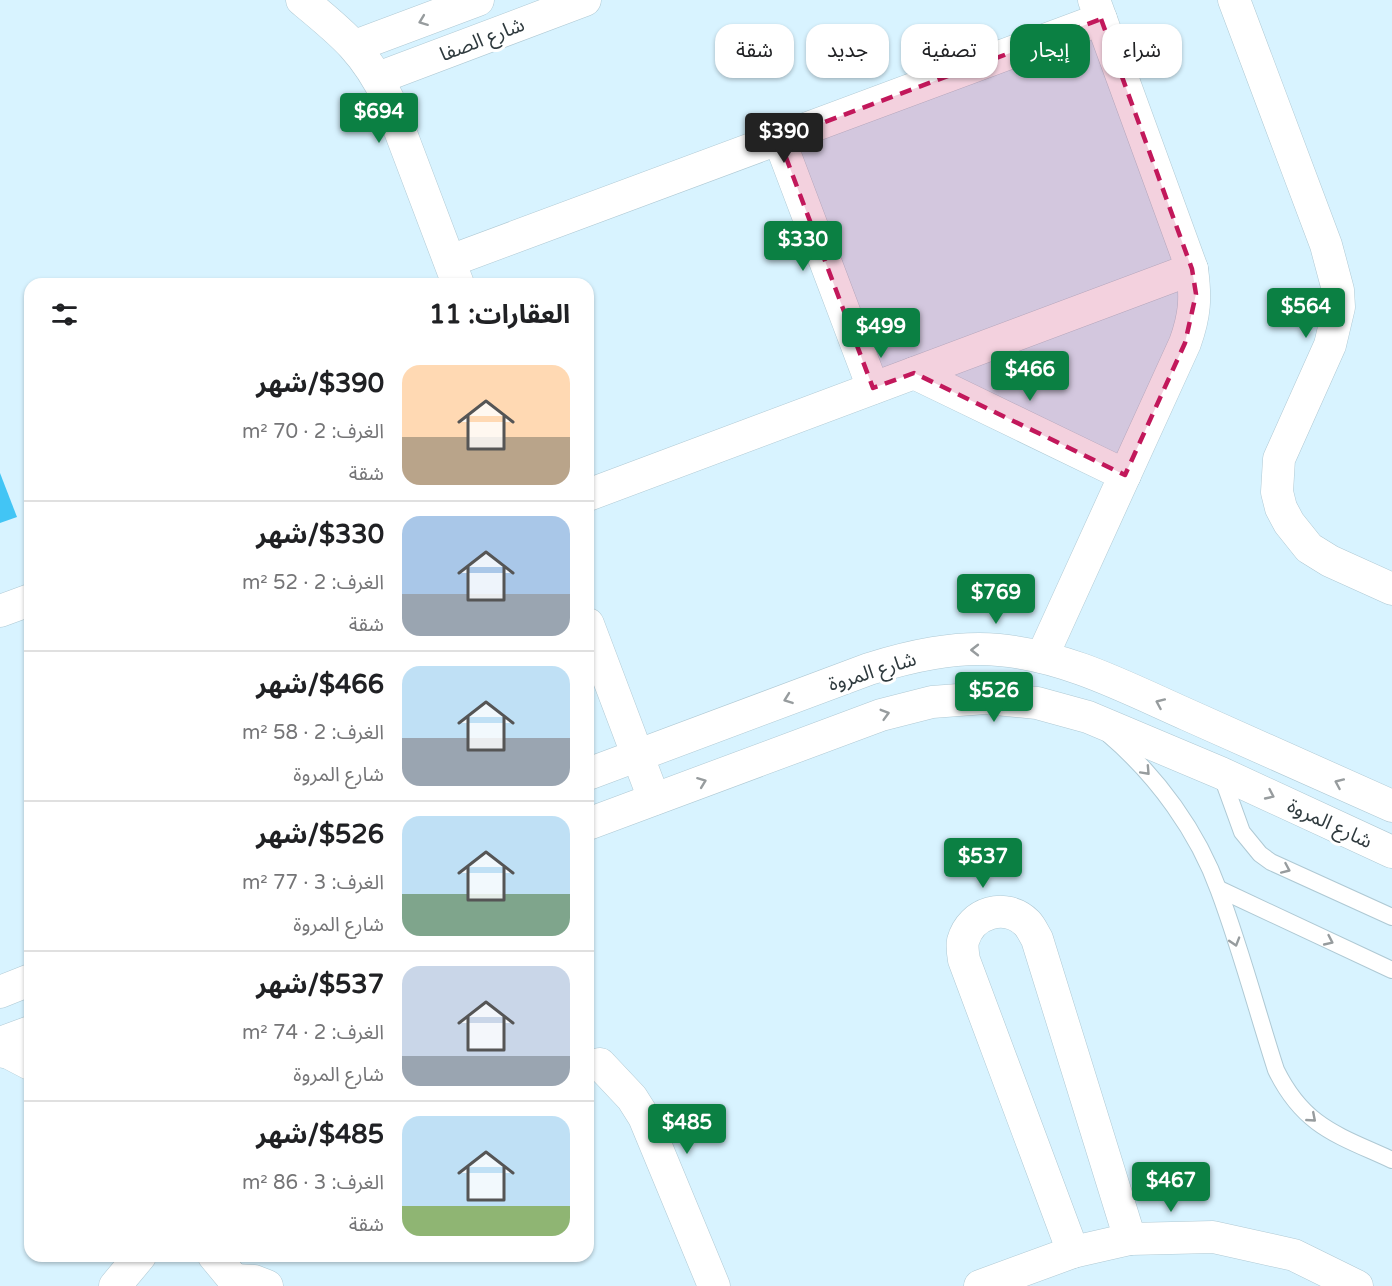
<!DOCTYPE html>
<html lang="ar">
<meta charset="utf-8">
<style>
:root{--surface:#fff;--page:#f2f2f2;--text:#202124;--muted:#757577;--line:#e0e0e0;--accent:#0b8043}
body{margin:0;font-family:"Varela Round","Noto Sans Arabic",sans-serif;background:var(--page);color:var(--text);direction:rtl;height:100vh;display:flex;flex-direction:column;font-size:22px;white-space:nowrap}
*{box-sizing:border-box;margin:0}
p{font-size:20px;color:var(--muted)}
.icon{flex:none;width:33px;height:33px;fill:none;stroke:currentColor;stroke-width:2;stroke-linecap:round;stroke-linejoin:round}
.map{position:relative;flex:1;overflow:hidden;direction:ltr}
.sheet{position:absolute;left:24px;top:278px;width:570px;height:984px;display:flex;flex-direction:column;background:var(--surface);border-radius:18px;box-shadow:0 2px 4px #0004;direction:rtl}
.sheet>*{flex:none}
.banner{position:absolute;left:612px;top:24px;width:570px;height:54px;direction:rtl;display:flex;gap:12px}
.price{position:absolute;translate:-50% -51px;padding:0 14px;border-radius:6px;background:var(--accent);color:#fff;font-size:20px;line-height:39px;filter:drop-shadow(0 2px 3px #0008)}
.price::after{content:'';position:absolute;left:50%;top:36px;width:18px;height:14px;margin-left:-9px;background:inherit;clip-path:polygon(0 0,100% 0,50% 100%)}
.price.active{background:#222;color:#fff}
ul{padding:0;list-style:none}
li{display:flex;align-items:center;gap:18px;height:150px;padding:0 24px}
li+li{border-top:2px solid var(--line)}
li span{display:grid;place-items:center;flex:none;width:168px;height:120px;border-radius:18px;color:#555}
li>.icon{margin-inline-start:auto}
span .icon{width:72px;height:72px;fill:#fffc;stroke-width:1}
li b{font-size:26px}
h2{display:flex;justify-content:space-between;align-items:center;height:72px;padding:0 24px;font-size:26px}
.tag{padding:0 21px;border-radius:18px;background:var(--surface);box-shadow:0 2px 4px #0004;font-size:21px;line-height:54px}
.tag.active{background:var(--accent);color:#fff}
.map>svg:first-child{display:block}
.water{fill:#42c5f5}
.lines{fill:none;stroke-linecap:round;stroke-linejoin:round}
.service-casing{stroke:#afc9d4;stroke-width:18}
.minor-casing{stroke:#afc9d4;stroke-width:33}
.service{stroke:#fff;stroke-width:16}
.minor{stroke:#fff;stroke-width:32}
.oneway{stroke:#979c9e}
.marked{fill:#c2185b;fill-opacity:0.2;stroke:#c2185b;stroke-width:4.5;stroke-dasharray:12 8;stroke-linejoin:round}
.labels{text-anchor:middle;stroke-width:6;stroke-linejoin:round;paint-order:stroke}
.street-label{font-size:20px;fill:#2f3a3e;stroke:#fff}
</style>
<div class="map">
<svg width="1392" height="1286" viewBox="0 0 1392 1286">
<rect width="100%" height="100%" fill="#d8f3ff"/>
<path class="water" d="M 0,473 L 17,517 L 0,523 Z"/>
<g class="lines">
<g class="service-casing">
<g id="service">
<path d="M 1109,735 C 1157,776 1198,832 1219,891 C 1241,950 1257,1011 1276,1070 C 1304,1127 1338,1135 1392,1160"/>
<path d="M 1221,774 L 1242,832 L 1260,854 L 1271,862 L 1392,917"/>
<path d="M 1219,889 L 1392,970"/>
</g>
</g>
<g class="minor-casing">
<g id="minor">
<path d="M 302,0 C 342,33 365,51 388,99 L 458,284"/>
<path d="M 1234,0 L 1326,245 L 1338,290 L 1339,307 L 1330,345 L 1279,459 L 1277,492 L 1281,508 L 1289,523 L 1309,548 L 1330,561 L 1392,589"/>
<path d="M 355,46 L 478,0"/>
<path d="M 378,78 L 585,0"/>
<path d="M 779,139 L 873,388"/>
<path d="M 450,261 L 1101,19"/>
<path d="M 914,373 L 1125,475"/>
<path d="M 588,495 L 1192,269"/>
<path d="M 0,611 L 30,600"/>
<path d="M 588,624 L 654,799"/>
<path d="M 1042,657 L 1185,343 C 1195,315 1196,298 1192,269 L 1094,0"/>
<path d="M 588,774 L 869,669 C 911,656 955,646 999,650 C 1067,656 1127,688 1188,715 C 1256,746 1324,776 1392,806"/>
<path d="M 588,824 L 881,715 L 932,702 L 985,698 L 1037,703 L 1088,717 L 1221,773 L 1392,852"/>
<path d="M 0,992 L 30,980"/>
<path d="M 0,1043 L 30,1032"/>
<path d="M 0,1051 L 9,1053 L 30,1064"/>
<path d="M 600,1064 L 632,1098 L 644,1117 L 714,1286"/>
<path d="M 1073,1252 L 964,960 C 963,954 962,946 963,941 C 971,912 1006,902 1027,923 C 1031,927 1034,934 1037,939 L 1130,1239"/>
<path d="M 214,1256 L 239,1286"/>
<path d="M 235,1280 L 254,1281 L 267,1286"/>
<path d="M 115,1286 L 140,1256"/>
<path d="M 980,1286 L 1073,1252 L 1130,1239 L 1213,1237 L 1294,1255 L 1357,1286"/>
</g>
</g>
<use href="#service" class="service"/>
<use href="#minor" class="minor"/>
</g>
<defs><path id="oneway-chevron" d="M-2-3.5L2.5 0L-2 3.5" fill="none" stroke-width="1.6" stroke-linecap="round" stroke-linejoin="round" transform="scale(1.5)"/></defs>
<g class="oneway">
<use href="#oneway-chevron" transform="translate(423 21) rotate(159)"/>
<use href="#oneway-chevron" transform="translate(975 650) rotate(180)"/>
<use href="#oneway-chevron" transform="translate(788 699) rotate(160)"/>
<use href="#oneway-chevron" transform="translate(1160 703) rotate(-156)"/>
<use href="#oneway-chevron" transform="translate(885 714) rotate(-16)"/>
<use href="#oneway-chevron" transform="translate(1146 771) rotate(47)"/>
<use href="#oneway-chevron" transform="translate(702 782) rotate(-21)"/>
<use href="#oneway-chevron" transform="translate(1339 783) rotate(-156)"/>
<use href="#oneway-chevron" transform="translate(1270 795) rotate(25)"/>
<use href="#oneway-chevron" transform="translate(1286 869) rotate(24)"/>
<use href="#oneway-chevron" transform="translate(1329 941) rotate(25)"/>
<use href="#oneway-chevron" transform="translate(1235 942) rotate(73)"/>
<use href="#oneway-chevron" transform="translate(1312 1118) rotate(41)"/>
</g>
<path class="marked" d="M 1101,19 L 1192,269 L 1196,294 L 1185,343 L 1125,475 L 914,373 L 873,388 L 779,139 Z"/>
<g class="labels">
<g class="street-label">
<text transform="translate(482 39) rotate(-21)" y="7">شارع الصفا</text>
<text transform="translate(872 671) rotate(-17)" y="7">شارع المروة</text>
<text transform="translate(1330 823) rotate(25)" y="7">شارع المروة</text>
</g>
</g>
</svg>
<b class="price" style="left:379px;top:144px">$694</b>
<b class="price active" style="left:784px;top:164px">$390</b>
<b class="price" style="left:803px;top:272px">$330</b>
<b class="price" style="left:1306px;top:339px">$564</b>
<b class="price" style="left:881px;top:359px">$499</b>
<b class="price" style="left:1030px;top:402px">$466</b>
<b class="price" style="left:996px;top:625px">$769</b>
<b class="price" style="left:994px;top:723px">$526</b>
<b class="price" style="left:983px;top:889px">$537</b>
<b class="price" style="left:687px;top:1155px">$485</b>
<b class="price" style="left:1171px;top:1213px">$467</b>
<div class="banner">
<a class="tag">شراء</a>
<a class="tag active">إيجار</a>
<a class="tag">تصفية</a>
<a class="tag">جديد</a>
<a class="tag">شقة</a>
</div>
<section class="sheet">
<h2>العقارات: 11<svg class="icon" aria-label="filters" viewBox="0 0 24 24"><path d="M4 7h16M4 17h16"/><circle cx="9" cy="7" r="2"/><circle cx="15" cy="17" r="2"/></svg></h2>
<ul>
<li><span style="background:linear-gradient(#ffd9b3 60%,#b9a48a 0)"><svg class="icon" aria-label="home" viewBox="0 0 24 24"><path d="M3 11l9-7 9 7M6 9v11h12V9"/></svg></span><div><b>$390/شهر</b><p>الغرف: 2 · 70 m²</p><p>شقة</p></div></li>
<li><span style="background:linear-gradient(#a9c7e8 65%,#9aa5b1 0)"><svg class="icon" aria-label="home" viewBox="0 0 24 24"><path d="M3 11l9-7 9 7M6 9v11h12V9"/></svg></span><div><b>$330/شهر</b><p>الغرف: 2 · 52 m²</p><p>شقة</p></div></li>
<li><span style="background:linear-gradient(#bfe0f5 60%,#9aa5b1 0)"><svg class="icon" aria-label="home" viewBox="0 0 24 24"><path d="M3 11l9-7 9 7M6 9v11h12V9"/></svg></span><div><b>$466/شهر</b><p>الغرف: 2 · 58 m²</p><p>شارع المروة</p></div></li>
<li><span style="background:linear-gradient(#bfe0f5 65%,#7fa58c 0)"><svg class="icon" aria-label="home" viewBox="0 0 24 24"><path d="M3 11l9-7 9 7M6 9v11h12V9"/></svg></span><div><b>$526/شهر</b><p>الغرف: 3 · 77 m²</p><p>شارع المروة</p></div></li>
<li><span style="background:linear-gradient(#c9d6e8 75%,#9aa5b1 0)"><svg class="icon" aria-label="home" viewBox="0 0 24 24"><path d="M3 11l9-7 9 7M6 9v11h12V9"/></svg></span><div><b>$537/شهر</b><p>الغرف: 2 · 74 m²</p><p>شارع المروة</p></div></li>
<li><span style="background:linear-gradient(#bfe0f5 75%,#8fb573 0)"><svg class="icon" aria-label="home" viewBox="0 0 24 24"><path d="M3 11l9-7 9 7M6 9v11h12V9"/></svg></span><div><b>$485/شهر</b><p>الغرف: 3 · 86 m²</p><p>شقة</p></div></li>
</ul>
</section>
</div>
